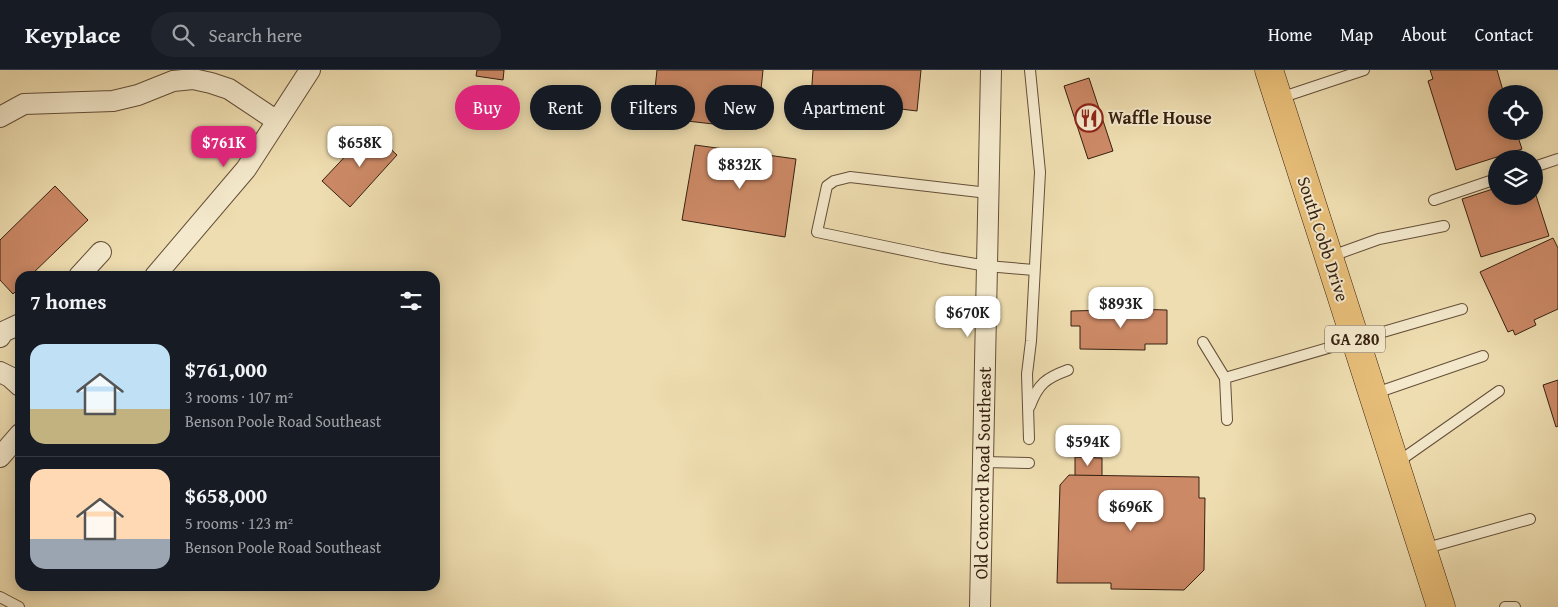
<!DOCTYPE html>
<meta charset="utf-8">
<style>
:root{--surface:#171b24;--page:#20242c;--text:#f1f3f6;--muted:#9ea1a6;--line:#363941;--accent:#db2777}
body{margin:0;font-family:"Gentium Book Plus",serif;background:var(--page);color:var(--text);height:100vh;display:flex;flex-direction:column;font-size:19px;white-space:nowrap}
*{box-sizing:border-box;margin:0}
p{font-size:16px;color:var(--muted)}
.icon{flex:none;width:28px;height:28px;fill:none;stroke:currentColor;stroke-width:2;stroke-linecap:round;stroke-linejoin:round}
.map{position:relative;flex:1;overflow:hidden}
.sheet{position:absolute;left:15px;top:201px;width:425px;height:320px;display:flex;flex-direction:column;background:var(--surface);border-radius:15px;box-shadow:0 2px 12px #0003}
.sheet>*{flex:none}
.banner{position:absolute;left:455px;top:15px;width:475px;height:45px;display:flex;gap:10px}
.buttons{position:absolute;left:1488px;top:15px;display:grid;gap:10px}
.buttons a{display:grid;place-items:center;width:55px;height:55px;border-radius:50%;background:var(--surface);box-shadow:0 2px 12px #0003;font-size:25px}
.price{position:absolute;translate:-50% -42px;padding:0 11px;border-radius:10px;background:#fff;color:#222;font-size:16px;line-height:32px;filter:drop-shadow(0 1px 2px #0008)}
.price::after{content:'';position:absolute;left:50%;top:30px;width:15px;height:11px;margin-left:-8px;background:inherit;clip-path:polygon(0 0,100% 0,50% 100%)}
.price.on{background:var(--accent);color:#fff}
ul{padding:0;list-style:none}
li{display:flex;align-items:center;gap:15px;height:125px;padding:0 15px}
li+li{border-top:1px solid var(--line)}
li span{display:grid;place-items:center;flex:none;width:140px;height:100px;border-radius:15px;color:#555}
li>.icon{margin-inline-start:auto}
span .icon{width:60px;height:60px;fill:#fffc;stroke-width:1}
li b{font-size:21px}
h2{display:flex;justify-content:space-between;align-items:center;height:60px;padding:0 15px;font-size:21px}
.chip{padding:0 18px;border-radius:22px;background:var(--surface);box-shadow:0 2px 12px #0003;font-size:18px;line-height:45px}
.chip.on{background:var(--accent);color:#fff}
header{display:flex;align-items:center;gap:30px;box-sizing:border-box;height:70px;padding:0 25px;background:var(--surface);border-bottom:1px solid var(--line)}
header strong{font-size:24px}
nav{display:flex;gap:28px;margin-inline-start:auto;font-size:18px}
.search{width:350px;height:45px;background:var(--page);display:flex;align-items:center;gap:12px;box-sizing:border-box;padding:0 18px;border-radius:28px;color:var(--muted);font-size:19px}
.map>svg:first-child{display:block}
.building{fill:#cc8966;stroke:#362010}
.lines{fill:none;stroke-linecap:round;stroke-linejoin:round}
.service-casing{stroke:#644f38;stroke-width:12}
.minor-casing{stroke:#644f38;stroke-width:22}
.primary-casing{stroke:#362010;stroke-width:29}
.service{stroke:#f4e9cc;stroke-width:10}
.minor{stroke:#f4e9cc;stroke-width:20}
.primary{stroke:#e7be78;stroke-width:28}
.labels{text-anchor:middle;stroke-width:4;stroke-linejoin:round;paint-order:stroke}
.shield{fill:#f4e9cc;stroke:#6f5c48;stroke-width:1}
.shield-label{font-size:16px;font-weight:bold;fill:#362010}
.poi-label{font-size:18px;font-weight:bold;fill:#362010;stroke:#f4e9cc;text-anchor:start}
.street-label{font-size:18px;fill:#362010;stroke:#f4e9cc}
</style>
<header>
<strong>Keyplace</strong>
<div class="search"><svg class="icon" aria-label="search" viewBox="0 0 24 24"><circle cx="10" cy="10" r="6"/><path d="M15 15l6 6"/></svg>Search here</div>
<nav><a>Home</a><a>Map</a><a>About</a><a>Contact</a></nav>
</header>
<div class="map">
<svg width="1558" height="537" viewBox="0 0 1558 537">
<rect width="100%" height="100%" fill="#eeddb0"/>
<filter id="stains"><feTurbulence type="fractalNoise" baseFrequency=".004" numOctaves="4"/><feColorMatrix values="0 0 0 0 .2 0 0 0 0 .09 0 0 0 0 .02 0 0 0 .5 -.17"/></filter>
<radialGradient id="worn" r=".72"><stop offset=".6" stop-color="#630" stop-opacity="0"/><stop offset="1" stop-color="#630" stop-opacity=".3"/></radialGradient>
<g class="building">
<path d="M 477,0 L 504,0 L 503,10 L 476,6 Z"/>
<path d="M 657,0 L 763,0 L 757,59 L 652,47 Z"/>
<path d="M 813,0 L 921,0 L 917,41 L 811,28 Z"/>
<path d="M 1430,0 L 1497,0 L 1504,24 L 1496,24 L 1496,61 L 1516,61 L 1522,79 L 1456,100 L 1428,11 L 1433,9 Z"/>
<path d="M 1089,8 L 1113,81 L 1088,89 L 1064,16 Z"/>
<path d="M 370,60 L 397,85 L 350,137 L 322,111 Z"/>
<path d="M 695,75 L 796,89 L 785,167 L 682,150 Z"/>
<path d="M 55,116 L 88,150 L 30,206 L 20,206 L 20,217 L 13,224 L 0,210 L 0,170 Z"/>
<path d="M 1496,118 L 1496,126 L 1534,126 L 1534,119 L 1549,166 L 1481,187 L 1462,129 Z"/>
<path d="M 1553,168 L 1558,178 L 1558,239 L 1534,250 L 1536,255 L 1515,265 L 1513,260 L 1508,262 L 1480,202 Z"/>
<path d="M 1129,239 L 1167,240 L 1167,274 L 1145,274 L 1145,280 L 1080,279 L 1080,256 L 1071,256 L 1071,241 L 1114,240 L 1113,245 L 1129,245 Z"/>
<path d="M 1558,310 L 1558,356 L 1556,357 L 1543,315 Z"/>
<path d="M 1075,387 L 1102,388 L 1102,406 L 1075,406 Z"/>
<path d="M 1069,405 L 1199,407 L 1199,428 L 1205,428 L 1204,500 L 1184,520 L 1111,519 L 1111,513 L 1057,513 L 1060,415 Z"/>
<path d="M 196,516 L 344,516 L 344,519 L 196,520 Z"/>
</g>
<g class="lines">
<g class="service-casing">
<g id="service">
<path d="M 1280,28 L 1364,0"/>
<path d="M 1534,97 L 1558,89"/>
<path d="M 988,123 L 850,107 L 834,111 L 827,116 L 817,162 L 941,188 L 987,196 L 1034,200"/>
<path d="M 1434,130 L 1496,109"/>
<path d="M 1329,187 L 1379,169 L 1444,156"/>
<path d="M 1203,272 L 1225,308"/>
<path d="M 1373,324 L 1483,286"/>
<path d="M 1030,336 C 1038,314 1046,308 1068,300"/>
<path d="M 1227,350 L 1225,308 L 1462,239"/>
<path d="M 1029,369 L 1027,304 L 1031,271 L 1040,102 L 1030,0"/>
<path d="M 983,392 L 1029,393"/>
<path d="M 1395,394 L 1499,321"/>
<path d="M 1423,479 L 1530,449"/>
<path d="M 0,527 L 19,537"/>
<path d="M 1505,537 L 1515,537"/>
</g>
</g>
<g class="minor-casing">
<g id="minor">
<path d="M 0,47 L 24,34 L 113,31 L 138,25 L 173,11 L 193,9 L 211,13 L 229,19 L 277,51"/>
<path d="M 79,206 L 101,182"/>
<path d="M 155,206 L 246,99 L 310,0"/>
<path d="M 0,267 L 3,262 L 20,254"/>
<path d="M 0,302 L 10,307 L 20,316"/>
<path d="M 0,387 L 20,364"/>
<path d="M 980,537 L 991,0"/>
</g>
</g>
<g class="primary-casing">
<path id="primary" d="M 1269,0 L 1441,537"/>
</g>
<use href="#service" class="service"/>
<use href="#minor" class="minor"/>
<use href="#primary" class="primary"/>
</g>
<defs>
<g id="restaurant-ring" transform="scale(1.4375)"><circle r="9.5" fill="#f4e9cc" stroke="#8f2418" stroke-width="1.5"/><path d="M-5-6h1v4h1v-4h1v4h1v-4h1v5L-1.5 .5V6h-2V.5L-5-1ZM5-6V6H3V1.5H1.5Q1.5-4 5-6Z" fill="#8f2418"/></g>
</defs>
<g fill-rule="evenodd">
<use href="#restaurant-ring" x="1089" y="48"/>
</g>
<g class="labels">
<rect class="shield" x="1325" y="255.5" width="60" height="27" rx="4"/>
<g class="shield-label">
<text x="1355" y="275">GA 280</text>
</g>
<g class="poi-label">
<text x="1108" y="54">Waffle House</text>
</g>
<g class="street-label">
<text transform="translate(1323 169) rotate(72)" y="6">South Cobb Drive</text>
<text transform="translate(983 403) rotate(-89)" y="6">Old Concord Road Southeast</text>
</g>
</g>
<rect width="100%" height="100%" filter="url(#stains)"/>
<rect width="100%" height="100%" fill="url(#worn)"/>
</svg>
<div class="buttons">
<a><svg class="icon" aria-label="locate" viewBox="0 0 24 24"><circle cx="12" cy="12" r="6"/><path d="M12 2v4M12 18v4M2 12h4M18 12h4"/></svg></a>
<a><svg class="icon" aria-label="layers" viewBox="0 0 24 24"><path d="M12 4l9 5-9 5-9-5zM3 14l9 5 9-5"/></svg></a>
</div>
<b class="price on" style="left:224px;top:98px">$761K</b>
<b class="price" style="left:360px;top:98px">$658K</b>
<b class="price" style="left:740px;top:120px">$832K</b>
<b class="price" style="left:1121px;top:259px">$893K</b>
<b class="price" style="left:968px;top:268px">$670K</b>
<b class="price" style="left:1088px;top:397px">$594K</b>
<b class="price" style="left:1131px;top:462px">$696K</b>
<div class="banner">
<a class="chip on">Buy</a>
<a class="chip">Rent</a>
<a class="chip">Filters</a>
<a class="chip">New</a>
<a class="chip">Apartment</a>
</div>
<section class="sheet">
<h2>7 homes<svg class="icon" aria-label="filters" viewBox="0 0 24 24"><path d="M4 7h16M4 17h16"/><circle cx="9" cy="7" r="2"/><circle cx="15" cy="17" r="2"/></svg></h2>
<ul>
<li><span style="background:linear-gradient(#bfe0f5 65%,#c2b280 0)"><svg class="icon" aria-label="home" viewBox="0 0 24 24"><path d="M3 11l9-7 9 7M6 9v11h12V9"/></svg></span><div><b>$761,000</b><p>3 rooms · 107 m²</p><p>Benson Poole Road Southeast</p></div></li>
<li><span style="background:linear-gradient(#ffd9b3 70%,#9aa5b1 0)"><svg class="icon" aria-label="home" viewBox="0 0 24 24"><path d="M3 11l9-7 9 7M6 9v11h12V9"/></svg></span><div><b>$658,000</b><p>5 rooms · 123 m²</p><p>Benson Poole Road Southeast</p></div></li>
</ul>
</section>
</div>
